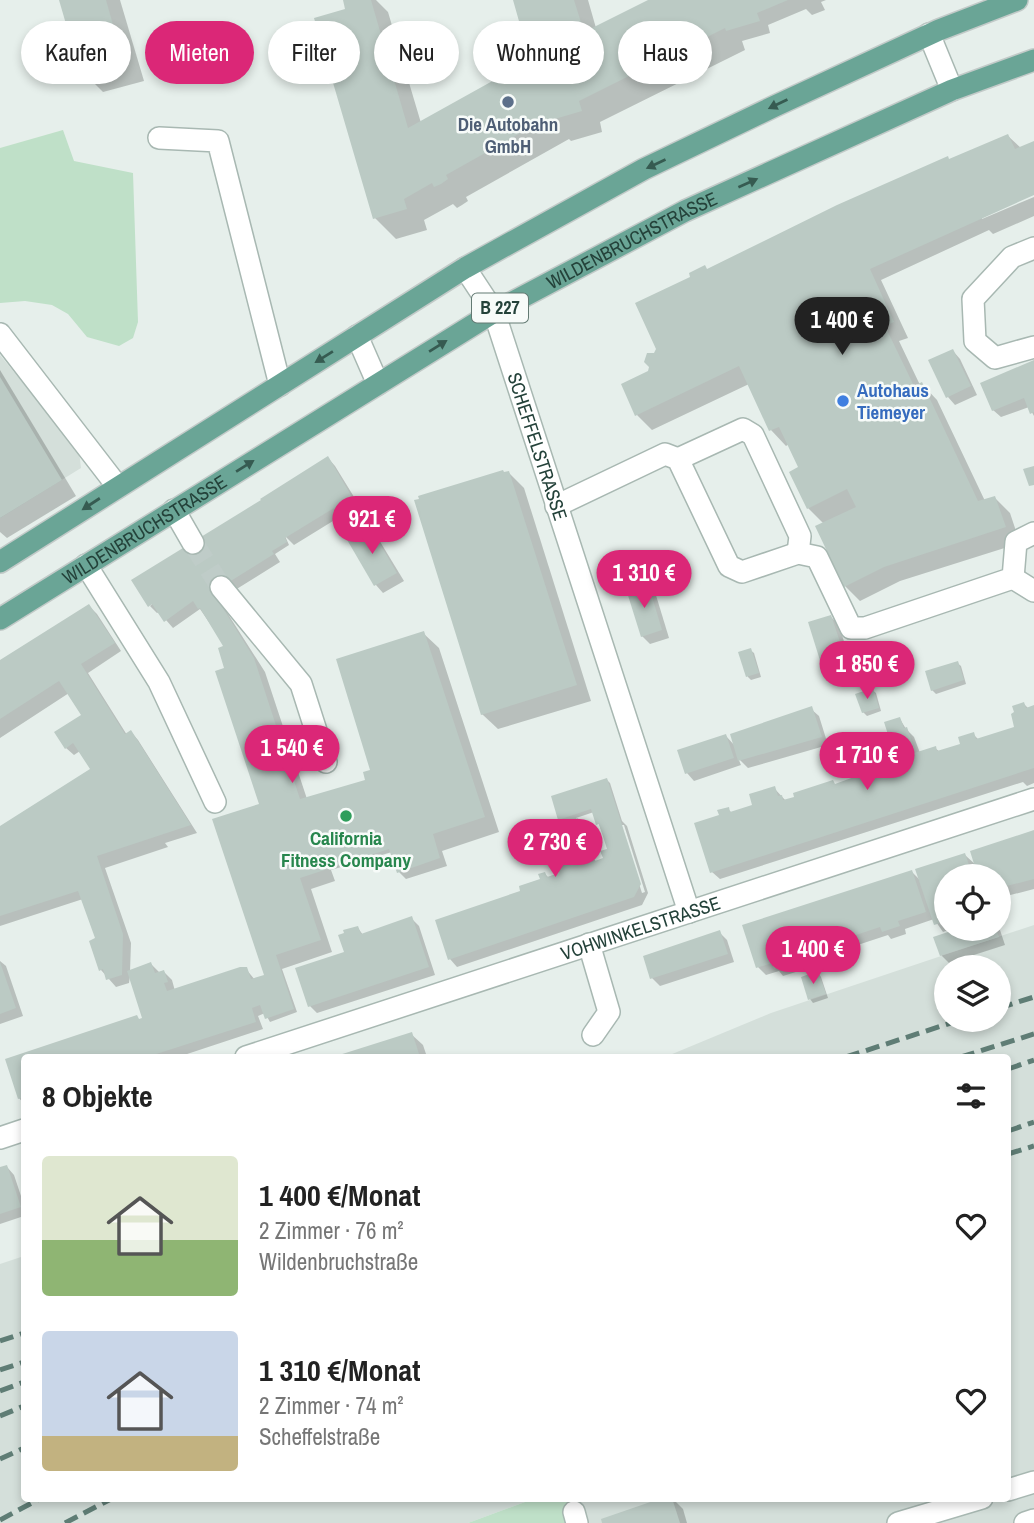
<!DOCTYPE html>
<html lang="de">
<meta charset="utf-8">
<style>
:root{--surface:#fff;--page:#f6f6f6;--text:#222;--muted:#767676;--accent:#db2777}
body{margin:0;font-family:"Archivo Narrow",sans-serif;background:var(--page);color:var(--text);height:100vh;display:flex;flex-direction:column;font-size:26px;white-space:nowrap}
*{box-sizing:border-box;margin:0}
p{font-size:23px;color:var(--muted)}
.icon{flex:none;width:38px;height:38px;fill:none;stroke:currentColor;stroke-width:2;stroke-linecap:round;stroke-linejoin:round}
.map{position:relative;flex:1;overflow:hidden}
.panel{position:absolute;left:21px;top:1054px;width:990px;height:448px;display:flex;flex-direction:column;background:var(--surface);border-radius:7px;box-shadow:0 4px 10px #0003}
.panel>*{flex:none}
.hud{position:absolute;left:21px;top:21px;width:992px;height:63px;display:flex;gap:14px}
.tools{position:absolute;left:934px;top:864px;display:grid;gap:14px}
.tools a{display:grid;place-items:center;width:77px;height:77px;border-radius:50%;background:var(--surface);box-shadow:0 4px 10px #0003;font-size:35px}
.price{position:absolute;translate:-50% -60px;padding:0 16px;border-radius:24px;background:var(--accent);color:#fff;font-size:23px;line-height:46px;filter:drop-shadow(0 2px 4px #0008)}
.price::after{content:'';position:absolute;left:50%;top:42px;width:21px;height:16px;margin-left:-10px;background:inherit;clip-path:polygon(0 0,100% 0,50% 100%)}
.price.on{background:#222;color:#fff}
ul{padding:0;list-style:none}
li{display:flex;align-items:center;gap:21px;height:175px;padding:0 21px}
li span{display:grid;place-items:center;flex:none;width:196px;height:140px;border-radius:7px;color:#555}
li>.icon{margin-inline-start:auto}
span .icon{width:84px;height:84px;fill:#fffc;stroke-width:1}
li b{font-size:30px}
h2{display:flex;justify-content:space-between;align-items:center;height:84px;padding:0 21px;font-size:30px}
.tag{padding:0 24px;border-radius:32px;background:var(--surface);box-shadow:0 4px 10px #0003;font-size:24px;line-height:63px}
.tag.on{background:var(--accent);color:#fff}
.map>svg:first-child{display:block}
.built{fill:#d4dfda;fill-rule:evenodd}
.green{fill:#bfe0c8}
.shadow{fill:#0003;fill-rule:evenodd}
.building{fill:#bbcac4}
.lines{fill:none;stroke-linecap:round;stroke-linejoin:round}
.minor-tunnel{stroke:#bfccc8;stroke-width:21;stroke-dasharray:21 10;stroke-linecap:butt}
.minor-casing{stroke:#a8b8b2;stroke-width:24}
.major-casing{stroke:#c2cac8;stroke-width:24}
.minor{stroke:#fff;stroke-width:21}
.major{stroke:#6aa596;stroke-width:21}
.rail{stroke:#5f7d75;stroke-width:5;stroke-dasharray:14 7;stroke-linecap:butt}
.oneway{fill:#365b51}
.service-dot{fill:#5c6f8a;stroke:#f7fbf9;stroke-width:2.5}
.shop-dot{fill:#3f7fe0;stroke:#f7fbf9;stroke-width:2.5}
.leisure-dot{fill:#2e9e5b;stroke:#f7fbf9;stroke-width:2.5}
.labels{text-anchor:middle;stroke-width:5;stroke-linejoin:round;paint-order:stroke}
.shield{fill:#f7fbf9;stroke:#637a73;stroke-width:2}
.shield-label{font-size:18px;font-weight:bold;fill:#24423a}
.service-label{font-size:19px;font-weight:bold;fill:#4e5e75;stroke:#f7fbf9}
.street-label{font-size:19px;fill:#24423a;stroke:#f7fbf9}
.shop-label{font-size:19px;font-weight:bold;fill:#366cbe;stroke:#f7fbf9;text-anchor:start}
.leisure-label{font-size:19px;font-weight:bold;fill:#27864d;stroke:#f7fbf9}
</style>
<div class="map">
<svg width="1034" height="1523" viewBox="0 0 1034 1523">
<rect width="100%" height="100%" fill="#e6efeb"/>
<g class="built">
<path d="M 0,355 L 79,451 L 81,468 L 0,518 Z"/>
<path d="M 1034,925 L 1034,1523 L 574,1523 L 572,1498 L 1008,1498 L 1008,1057 L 665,1057 L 771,1013 ZM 947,968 L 999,968 L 999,1020 L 947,1020 Z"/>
<path d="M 24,1256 L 24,1498 L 536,1498 L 468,1523 L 0,1523 L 0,1264 Z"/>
</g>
<g class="green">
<path d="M 63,130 L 74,161 L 133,173 L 138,322 L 133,338 L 119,346 L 87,337 L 68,314 L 52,305 L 25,301 L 0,303 L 0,148 Z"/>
<path d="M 536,1498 L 572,1498 L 574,1523 L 468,1523 Z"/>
</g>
<g class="shadow">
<path d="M 61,0 L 120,0 L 144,81 L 103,92 L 82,71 Z"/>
<path d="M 345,0 L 376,0 L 388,12 L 421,123 L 532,61 L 514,0 L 588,0 L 596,28 L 652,0 L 826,0 L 821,2 L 825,10 L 812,15 L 806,9 L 768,25 L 770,33 L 742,41 L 745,50 L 600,122 L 602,132 L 571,141 L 569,139 L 466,197 L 468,201 L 462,205 L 457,208 L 453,204 L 424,220 L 427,230 L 396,239 L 375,218 Z"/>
<path d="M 1008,136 L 1021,148 L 1034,143 L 1034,193 L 982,215 L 982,219 L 1034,197 L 1034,216 L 993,234 L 989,230 L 881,280 L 908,338 L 899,341 L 920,385 L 922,384 L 937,400 L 985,501 L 995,498 L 1010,513 L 1020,543 L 900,581 L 860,601 L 845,586 L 824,524 L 808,508 L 801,468 L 789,444 L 786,446 L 771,430 L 749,384 L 652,430 L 637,415 L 649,372 L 656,355 L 708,271 Z"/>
<path d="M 953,351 L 960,359 L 977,395 L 955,405 L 948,397 Z"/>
<path d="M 1034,362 L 1034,416 L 1029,407 L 1001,417 L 993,410 Z"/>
<path d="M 0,370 L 76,496 L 7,538 L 0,532 Z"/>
<path d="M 328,458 L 335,466 L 359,505 L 294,545 L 285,536 L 289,545 L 275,554 L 280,562 L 219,600 L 265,672 L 307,799 L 368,781 L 423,633 L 439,648 L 499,832 L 442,851 L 447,866 L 406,879 L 399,872 L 392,852 L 331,870 L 335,881 L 311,889 L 332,952 L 282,969 L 297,1012 L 270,1022 L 265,1013 L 258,1016 L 263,1029 L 178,1057 L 24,1057 L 24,1104 L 19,1098 L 7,1060 L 145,1019 L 130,975 L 129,983 L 116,987 L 101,970 L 97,939 L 83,899 L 0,926 L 0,828 L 93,770 L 80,751 L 74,755 L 66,748 L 83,715 L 69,693 L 0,738 L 0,662 L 89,606 L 97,614 L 121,651 L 88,673 L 127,735 L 131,732 L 138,740 L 197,833 L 165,843 L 168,847 L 105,868 L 131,943 L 130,972 L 151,964 L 160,973 L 164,972 L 172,980 L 175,991 L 246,969 L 255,980 L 267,976 L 261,805 L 228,669 L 226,647 L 200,609 L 173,628 L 159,612 L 157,613 L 150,606 L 245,512 Z"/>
<path d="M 509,473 L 524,488 L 591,701 L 498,729 L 482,714 Z"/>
<path d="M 368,527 L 376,535 L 404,581 L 383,593 L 376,585 L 349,539 Z"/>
<path d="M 647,585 L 655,592 L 669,638 L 650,644 L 642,636 Z"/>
<path d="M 831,617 L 839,625 L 853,671 L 833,677 L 825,669 Z"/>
<path d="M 750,650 L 754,653 L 761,677 L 751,680 L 748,677 L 740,653 Z"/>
<path d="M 957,663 L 961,666 L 966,684 L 936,694 L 932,690 Z"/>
<path d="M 872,690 L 876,693 L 881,711 L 867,716 L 863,712 Z"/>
<path d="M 1024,704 L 1029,709 L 1034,707 L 1034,783 L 1027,786 L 1023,782 L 720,879 L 712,872 L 722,816 L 728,809 L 732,813 L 755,806 L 774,788 L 786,801 L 857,778 L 860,753 L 863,756 L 869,774 L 900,764 L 900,719 L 906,729 L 914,737 L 920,753 L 935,748 L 940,752 L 962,745 L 973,734 L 979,740 L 1016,728 Z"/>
<path d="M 811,709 L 819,716 L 828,745 L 748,768 L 738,758 L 741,765 L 694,781 L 687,773 L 726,736 L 735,746 Z"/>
<path d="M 607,780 L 610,783 L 622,821 L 627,826 L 648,893 L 642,905 L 457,967 L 450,959 L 522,892 L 542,880 L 545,874 L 549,878 L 561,874 L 566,825 L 560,819 ZM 594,812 L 609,850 L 605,859 L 596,862 L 590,850 L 581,824 L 576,818 ZM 620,825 L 624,825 L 645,892 L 642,893 Z"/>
<path d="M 1034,832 L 1034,889 L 999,898 L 999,877 L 947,877 L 947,929 L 951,929 L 943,932 L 934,919 L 905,929 L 906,934 L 891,939 L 888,935 L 797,965 L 799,971 L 783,976 L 779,971 L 766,975 L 758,967 L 744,926 L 912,872 L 921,881 L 965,855 L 977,866 Z"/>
<path d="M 411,918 L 419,926 L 435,975 L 317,1013 L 310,1006 L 346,953 L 358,928 L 363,935 Z"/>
<path d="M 999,927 L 1005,945 L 949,963 L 941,955 L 962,929 L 999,929 Z"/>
<path d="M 719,932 L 727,940 L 734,962 L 660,986 L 652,978 L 645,957 Z"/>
<path d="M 0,961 L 6,966 L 23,1016 L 0,1024 Z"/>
<path d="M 818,973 L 821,977 L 828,998 L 813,1003 L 810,999 Z"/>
<path d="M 411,1034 L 423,1045 L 427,1057 L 340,1057 Z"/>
<path d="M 7,1167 L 14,1175 L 24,1205 L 24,1216 L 0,1224 L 0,1169 Z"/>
<path d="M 667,1498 L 672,1498 L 683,1509 L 687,1523 L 604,1523 Z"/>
</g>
<g class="building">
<path d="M 59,0 L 106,0 L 123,60 L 80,72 Z"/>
<path d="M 343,0 L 371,0 L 408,128 L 530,60 L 513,0 L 574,0 L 584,32 L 648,0 L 788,0 L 757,13 L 760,21 L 726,31 L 725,28 L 579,101 L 582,111 L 548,121 L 547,118 L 446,175 L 448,179 L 441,184 L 434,187 L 432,183 L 404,199 L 407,209 L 373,219 L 314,18 L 345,9 Z"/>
<path d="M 1008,134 L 1015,149 L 1034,141 L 1034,195 L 870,269 L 894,322 L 885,326 L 914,386 L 922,382 L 978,501 L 995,496 L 1006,527 L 884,567 L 844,587 L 815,526 L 856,507 L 847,489 L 807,509 L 789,472 L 798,467 L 779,427 L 769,431 L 739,366 L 635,416 L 621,384 L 648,371 L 649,367 L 644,362 L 647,353 L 654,353 L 656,349 L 635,303 L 690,277 L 689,273 L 705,265 L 707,269 L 837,205 L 948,156 L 949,159 Z"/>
<path d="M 953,349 L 971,386 L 946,398 L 928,360 Z"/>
<path d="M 1034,360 L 1034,412 L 1030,414 L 1024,398 L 992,411 L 980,383 Z"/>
<path d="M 0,377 L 62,480 L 0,518 Z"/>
<path d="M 328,456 L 352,497 L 285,538 L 287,542 L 272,551 L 274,554 L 213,592 L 254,658 L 300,799 L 365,780 L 363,772 L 370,770 L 336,659 L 424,631 L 485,817 L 433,834 L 440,858 L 397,873 L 389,849 L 300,878 L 321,940 L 276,955 L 294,1009 L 265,1019 L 260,1005 L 252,1008 L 256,1022 L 147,1057 L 24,1057 L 24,1097 L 18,1099 L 5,1059 L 137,1015 L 139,1019 L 142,1018 L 127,971 L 151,962 L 155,973 L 164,970 L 168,982 L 164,983 L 167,991 L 240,967 L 247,967 L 251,979 L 264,975 L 212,819 L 259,804 L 215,671 L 224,668 L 218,648 L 223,646 L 200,608 L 198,609 L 193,601 L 164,622 L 152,604 L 148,607 L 131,580 L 261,500 L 260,499 Z"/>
<path d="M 1034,466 L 1034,485 L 1029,486 L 1023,469 Z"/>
<path d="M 503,470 L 504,472 L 509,471 L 577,685 L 481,715 L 414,500 L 419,499 L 418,496 Z"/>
<path d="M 369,525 L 397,573 L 374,586 L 346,538 Z"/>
<path d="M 648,583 L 662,630 L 641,637 L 626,589 Z"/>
<path d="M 89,604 L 115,643 L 81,664 L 125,734 L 131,730 L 191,825 L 97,856 L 123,934 L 122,975 L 106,980 L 103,969 L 99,971 L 89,941 L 95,938 L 78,891 L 0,916 L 0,826 L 90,769 L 73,743 L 65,749 L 54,732 L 81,715 L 59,681 L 0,719 L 0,660 Z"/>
<path d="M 831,615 L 847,663 L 823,670 L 808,622 Z"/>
<path d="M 751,648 L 759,673 L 746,677 L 738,652 Z"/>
<path d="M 958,661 L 964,680 L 931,691 L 925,671 Z"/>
<path d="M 873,688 L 879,708 L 862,713 L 855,694 Z"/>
<path d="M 1024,702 L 1026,708 L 1034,705 L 1034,768 L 710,873 L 694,823 L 719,815 L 717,810 L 729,807 L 730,812 L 752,805 L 749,794 L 775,786 L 778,796 L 782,795 L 783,800 L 794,797 L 793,793 L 833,780 L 835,784 L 854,777 L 846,755 L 860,751 L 868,773 L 897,763 L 884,722 L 900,717 L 904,728 L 907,727 L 914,748 L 909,750 L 911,754 L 936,746 L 937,751 L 960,744 L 958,737 L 974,732 L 976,739 L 1014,727 L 1011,714 L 1014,712 L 1012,706 Z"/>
<path d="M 812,706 L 822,737 L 738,761 L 730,734 Z"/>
<path d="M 726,734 L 734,758 L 685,774 L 677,750 Z"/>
<path d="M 607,778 L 641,884 L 634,897 L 448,960 L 435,920 L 520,891 L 519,886 L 540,879 L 538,874 L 545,872 L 547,877 L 559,873 L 551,866 L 541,832 L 578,818 L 592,862 L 603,858 L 600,851 L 607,849 L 599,824 L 596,825 L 591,809 L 558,820 L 551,796 Z"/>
<path d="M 1034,830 L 1034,879 L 999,888 L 999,877 L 978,877 L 970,851 Z"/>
<path d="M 965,853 L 973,877 L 947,877 L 947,906 L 943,907 L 947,921 L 934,925 L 915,869 Z"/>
<path d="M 912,870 L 926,912 L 898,921 L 900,926 L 882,932 L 880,927 L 790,957 L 792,963 L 774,969 L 772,963 L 756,968 L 742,925 Z"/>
<path d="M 412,916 L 429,967 L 308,1007 L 295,968 L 344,952 L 338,935 L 344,933 L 343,930 L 358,926 L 361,934 Z"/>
<path d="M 957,929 L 996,929 L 999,937 L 940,956 L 933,937 Z"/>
<path d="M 720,930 L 728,954 L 650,979 L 643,956 Z"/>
<path d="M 0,962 L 16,1008 L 0,1014 Z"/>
<path d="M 818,971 L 826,994 L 808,1000 L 801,977 Z"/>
<path d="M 412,1032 L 420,1057 L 336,1057 L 336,1056 Z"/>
<path d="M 7,1165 L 21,1207 L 0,1214 L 0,1167 Z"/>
<path d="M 662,1498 L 672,1498 L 680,1523 L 602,1523 L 601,1519 Z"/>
</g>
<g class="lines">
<path class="minor-tunnel" d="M 193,543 L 221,587"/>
<g class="minor-casing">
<g id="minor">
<path d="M 929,34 L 952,90"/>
<path d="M 159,138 L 218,141 L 280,385"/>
<path d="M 1034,248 L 1012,257 L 973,299 L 975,341 L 995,358 L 1034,347"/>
<path id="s1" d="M 465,268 L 494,312 L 689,912"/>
<path d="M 0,334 L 118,487"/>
<path d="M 357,336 L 378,384"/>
<path d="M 678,459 L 743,429 L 753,435 L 800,536 L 798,553"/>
<path d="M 556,506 L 665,454 L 678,459 L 729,566 L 742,572 L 798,553 L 817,557 L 851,628 L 865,628 L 1013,578 L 1016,542 L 1034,533"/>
<path d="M 174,510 L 193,543"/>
<path d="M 86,565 L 159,682 L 215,802"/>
<path d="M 1013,578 L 1034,591"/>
<path d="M 221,587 L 301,684 L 326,762"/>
<path d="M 589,944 L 609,1012 L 593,1035"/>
<path id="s2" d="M 246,1057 L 1034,799"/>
<path d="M 0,1138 L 24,1130"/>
<path d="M 1008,1490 L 1034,1482"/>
<path d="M 574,1512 L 577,1523"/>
<path d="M 898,1523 L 982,1498"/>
<path d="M 1025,1523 L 1034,1520"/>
</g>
</g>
<g class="major-casing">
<g id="major">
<path d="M 0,562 L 465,268 L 644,169 L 775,106 L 939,30 L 1017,0"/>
<path id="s3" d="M 0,619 L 494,312 L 685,211 L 952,90 L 1034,60"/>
</g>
</g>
<use href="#minor" class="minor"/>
<use href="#major" class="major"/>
<g class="rail">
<path d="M 999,1008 L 1034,997"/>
<path d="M 846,1057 L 960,1020"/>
<path d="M 961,1057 L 1034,1034"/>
<path d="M 1008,1069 L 1034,1060"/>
<path d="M 1008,1131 L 1034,1122"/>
<path d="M 1008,1154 L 1034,1146"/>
<path d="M 0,1341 L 24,1333"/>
<path d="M 0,1370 L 24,1362"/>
<path d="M 0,1391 L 24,1382"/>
<path d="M 0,1416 L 24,1406"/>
<path d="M 0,1459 L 24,1448"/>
<path d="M 0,1520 L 41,1498"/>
<path d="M 65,1523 L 113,1498"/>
</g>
</g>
<defs><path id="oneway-solid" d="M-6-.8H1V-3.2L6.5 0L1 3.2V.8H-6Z" transform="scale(1.75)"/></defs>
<g class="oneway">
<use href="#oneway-solid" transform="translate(778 104) rotate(154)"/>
<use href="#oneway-solid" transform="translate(656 164) rotate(155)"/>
<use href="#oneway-solid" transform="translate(748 183) rotate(-24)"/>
<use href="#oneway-solid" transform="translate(438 346) rotate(-32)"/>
<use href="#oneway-solid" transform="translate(324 357) rotate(148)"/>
<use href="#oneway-solid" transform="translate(245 466) rotate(-32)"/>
<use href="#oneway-solid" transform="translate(91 504) rotate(147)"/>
</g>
<circle class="service-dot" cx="508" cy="102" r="7"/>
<circle class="shop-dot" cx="843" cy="401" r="7"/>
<circle class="leisure-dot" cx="346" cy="816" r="7"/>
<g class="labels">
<rect class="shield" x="472" y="293.5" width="56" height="29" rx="5"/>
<g class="shield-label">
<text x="500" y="314">B 227</text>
</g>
<g class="service-label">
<text x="508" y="131">Die Autobahn<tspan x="508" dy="22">GmbH</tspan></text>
</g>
<g class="street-label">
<text dy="7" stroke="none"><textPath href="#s3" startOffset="737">WILDENBRUCHSTRASSE</textPath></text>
<text dy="7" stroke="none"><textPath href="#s1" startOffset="194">SCHEFFELSTRASSE</textPath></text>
<text dy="7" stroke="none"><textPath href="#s3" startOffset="170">WILDENBRUCHSTRASSE</textPath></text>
<text dy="7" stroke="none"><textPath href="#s2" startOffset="415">VOHWINKELSTRASSE</textPath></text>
</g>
<g class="shop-label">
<text x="857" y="397">Autohaus<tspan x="857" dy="22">Tiemeyer</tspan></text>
</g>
<g class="leisure-label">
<text x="346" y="845">California<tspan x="346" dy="22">Fitness Company</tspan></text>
</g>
</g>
</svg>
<div class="tools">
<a><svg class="icon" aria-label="locate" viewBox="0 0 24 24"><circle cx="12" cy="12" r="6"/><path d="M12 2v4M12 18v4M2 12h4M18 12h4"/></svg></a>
<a><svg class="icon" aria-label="layers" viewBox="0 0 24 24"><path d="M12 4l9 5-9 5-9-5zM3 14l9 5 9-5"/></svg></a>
</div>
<b class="price on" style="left:842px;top:357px">1 400 €</b>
<b class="price" style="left:372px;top:556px">921 €</b>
<b class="price" style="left:644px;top:610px">1 310 €</b>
<b class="price" style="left:867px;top:701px">1 850 €</b>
<b class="price" style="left:292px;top:785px">1 540 €</b>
<b class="price" style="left:867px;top:792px">1 710 €</b>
<b class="price" style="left:555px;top:879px">2 730 €</b>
<b class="price" style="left:813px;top:986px">1 400 €</b>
<div class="hud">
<a class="tag">Kaufen</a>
<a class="tag on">Mieten</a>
<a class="tag">Filter</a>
<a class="tag">Neu</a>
<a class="tag">Wohnung</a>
<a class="tag">Haus</a>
</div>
<section class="panel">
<h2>8 Objekte<svg class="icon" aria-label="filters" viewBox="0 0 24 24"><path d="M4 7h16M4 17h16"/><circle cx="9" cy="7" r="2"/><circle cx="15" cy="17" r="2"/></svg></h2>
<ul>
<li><span style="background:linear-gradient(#dfe7d0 60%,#8fb573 0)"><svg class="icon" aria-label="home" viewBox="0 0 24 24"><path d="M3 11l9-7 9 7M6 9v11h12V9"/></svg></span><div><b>1 400 €/Monat</b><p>2 Zimmer · 76 m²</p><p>Wildenbruchstraße</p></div><svg class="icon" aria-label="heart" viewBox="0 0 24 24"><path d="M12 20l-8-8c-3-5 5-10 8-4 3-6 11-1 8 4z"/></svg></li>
<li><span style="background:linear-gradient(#c9d6e8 75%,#c2b280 0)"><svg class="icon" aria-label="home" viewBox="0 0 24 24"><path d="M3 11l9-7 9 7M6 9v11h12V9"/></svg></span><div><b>1 310 €/Monat</b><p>2 Zimmer · 74 m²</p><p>Scheffelstraße</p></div><svg class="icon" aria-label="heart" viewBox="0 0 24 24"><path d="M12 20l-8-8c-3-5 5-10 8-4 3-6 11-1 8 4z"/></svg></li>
</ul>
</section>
</div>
